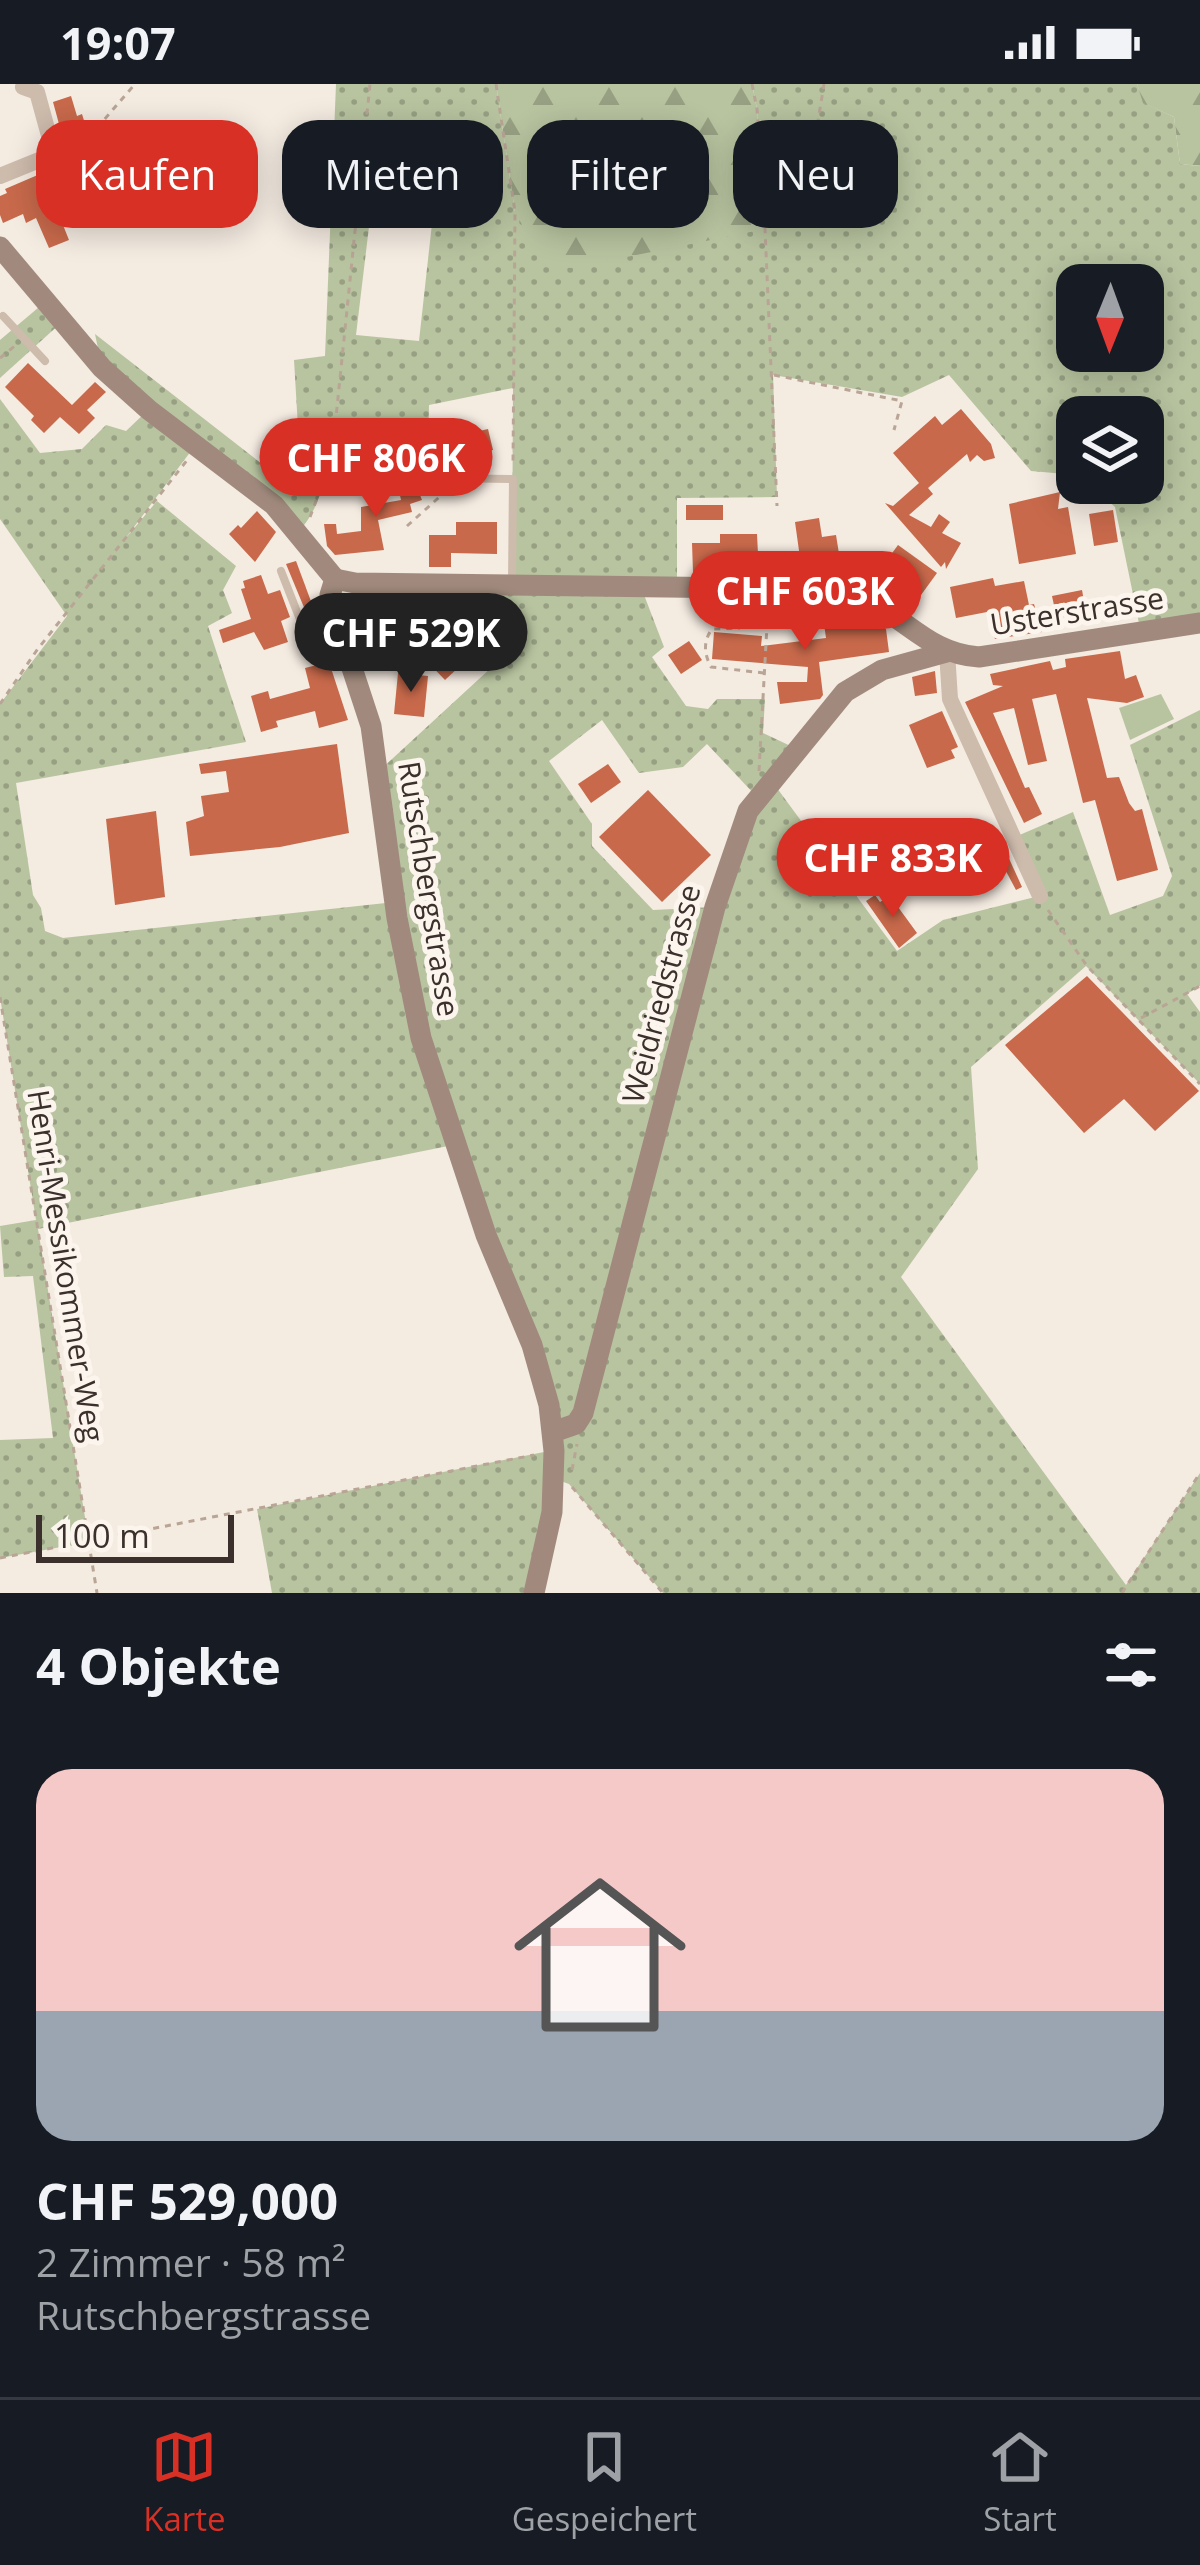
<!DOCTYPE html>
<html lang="de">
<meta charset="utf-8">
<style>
:root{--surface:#171b24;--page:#242831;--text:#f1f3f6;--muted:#9ea1a6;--line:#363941;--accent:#d93025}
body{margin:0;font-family:"Open Sans",sans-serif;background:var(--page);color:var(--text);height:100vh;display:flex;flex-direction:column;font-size:45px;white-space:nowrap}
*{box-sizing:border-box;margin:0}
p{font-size:39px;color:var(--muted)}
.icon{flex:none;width:66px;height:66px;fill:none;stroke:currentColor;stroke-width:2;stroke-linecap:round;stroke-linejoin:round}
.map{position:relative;height:1509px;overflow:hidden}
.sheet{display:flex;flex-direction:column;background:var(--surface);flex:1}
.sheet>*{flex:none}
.guide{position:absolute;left:36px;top:36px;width:1128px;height:108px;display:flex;gap:24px}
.needle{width:78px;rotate:181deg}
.tools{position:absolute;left:1056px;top:180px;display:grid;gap:24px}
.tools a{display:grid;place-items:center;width:108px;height:108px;border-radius:24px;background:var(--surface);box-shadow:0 6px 30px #0003;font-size:60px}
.scale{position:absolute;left:36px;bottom:30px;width:198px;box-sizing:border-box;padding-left:12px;border:6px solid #3b302b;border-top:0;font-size:33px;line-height:42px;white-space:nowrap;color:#3b302b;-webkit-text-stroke:9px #fbf5ee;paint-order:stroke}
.price{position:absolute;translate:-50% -102px;padding:0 27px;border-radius:42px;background:var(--accent);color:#fff;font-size:39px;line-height:78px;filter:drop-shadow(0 3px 6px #0008)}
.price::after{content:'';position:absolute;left:50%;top:72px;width:36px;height:27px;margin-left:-18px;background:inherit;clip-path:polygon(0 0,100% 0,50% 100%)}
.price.on{background:#222;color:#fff}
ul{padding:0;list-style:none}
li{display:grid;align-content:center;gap:24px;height:636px;padding:0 36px}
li+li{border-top:3px solid var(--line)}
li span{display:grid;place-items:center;height:372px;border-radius:36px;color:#555}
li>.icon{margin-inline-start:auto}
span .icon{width:216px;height:216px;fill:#fffc;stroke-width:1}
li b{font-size:51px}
h2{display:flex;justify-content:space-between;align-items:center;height:144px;padding:0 36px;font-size:51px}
.pill{padding:0 42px;border-radius:36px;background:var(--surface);box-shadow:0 6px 30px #0003;font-size:42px;line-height:108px}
.pill.on{background:var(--accent);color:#fff}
.status{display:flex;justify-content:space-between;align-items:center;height:84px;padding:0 60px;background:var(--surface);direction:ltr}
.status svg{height:33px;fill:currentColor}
.menu{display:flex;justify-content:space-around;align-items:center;height:168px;border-top:3px solid var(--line);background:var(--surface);font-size:33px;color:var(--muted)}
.menu a{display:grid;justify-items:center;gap:6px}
.menu .on{color:var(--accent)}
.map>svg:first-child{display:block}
.grass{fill:url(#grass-dots);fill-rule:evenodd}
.forest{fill:url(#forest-firs)}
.park{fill:#b8c4a0}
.building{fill:#c8694b}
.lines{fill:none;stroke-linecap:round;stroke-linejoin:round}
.path{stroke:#b9a596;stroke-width:3;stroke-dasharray:6 6;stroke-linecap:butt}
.lane{stroke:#cdbbac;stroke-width:8}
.street{stroke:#cdbbac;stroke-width:16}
.secondary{stroke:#a18a7d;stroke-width:21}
.labels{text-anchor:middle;stroke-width:10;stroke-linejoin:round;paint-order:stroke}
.street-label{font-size:30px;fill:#3b302b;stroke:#fbf5ee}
</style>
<div class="status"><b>19:07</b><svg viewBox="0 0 49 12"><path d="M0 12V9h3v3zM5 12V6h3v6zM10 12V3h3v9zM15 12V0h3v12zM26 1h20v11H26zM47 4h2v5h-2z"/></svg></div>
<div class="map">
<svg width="1200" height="1509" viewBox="0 0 1200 1509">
<defs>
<pattern id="grass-dots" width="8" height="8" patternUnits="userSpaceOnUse" patternTransform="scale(3)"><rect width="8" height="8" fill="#b8c4a0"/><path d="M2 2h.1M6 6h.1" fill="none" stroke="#97a083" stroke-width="1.8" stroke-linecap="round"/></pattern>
<pattern id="forest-firs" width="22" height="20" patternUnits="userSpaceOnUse" patternTransform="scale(3)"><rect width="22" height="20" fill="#b8c4a0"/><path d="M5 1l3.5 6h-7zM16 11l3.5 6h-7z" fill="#97a083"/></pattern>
</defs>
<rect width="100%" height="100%" fill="#f4ebe1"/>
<g class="grass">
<path d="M 336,0 L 496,0 L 515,128 L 764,144 L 757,25 L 752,0 L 1137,0 L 1144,19 L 1174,33 L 1180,80 L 1200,82 L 1200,549 L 1141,549 L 1115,423 L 1088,399 L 1143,399 L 1143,333 L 1077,333 L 1077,391 L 1031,387 L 949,291 L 902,313 L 773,291 L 777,413 L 677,414 L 677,503 L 641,503 L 664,563 L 652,573 L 686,622 L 708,625 L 717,615 L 765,615 L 763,649 L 797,665 L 771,696 L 897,867 L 943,836 L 1039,812 L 1015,753 L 1073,728 L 1110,831 L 1163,812 L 1172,792 L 1130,661 L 1200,626 L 1200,902 L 1187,910 L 1200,928 L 1200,1000 L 1086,882 L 971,983 L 978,1085 L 901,1193 L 1126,1501 L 1200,1389 L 1200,1509 L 663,1509 L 569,1400 L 555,1395 L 534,1509 L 272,1509 L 257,1425 L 554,1366 L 553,1348 L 453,1061 L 38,1145 L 89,1458 L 0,1474 L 0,1356 L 53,1354 L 33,1192 L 4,1193 L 0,1142 L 36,1136 L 0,913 L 0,620 L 67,532 L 0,435 L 0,315 L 40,369 L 82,365 L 106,341 L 126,347 L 148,326 L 102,284 L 95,250 L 302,411 L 294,276 L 325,272 ZM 381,43 L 442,49 L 419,257 L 356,251 ZM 1077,201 L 1143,201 L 1143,267 L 1077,267 ZM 513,304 L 512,500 L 460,500 L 461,525 L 505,571 L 379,687 L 395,818 L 63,854 L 45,847 L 41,824 L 33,811 L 16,699 L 246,658 L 208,542 L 232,529 L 223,506 L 236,482 L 157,417 L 125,455 L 191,367 L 297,449 C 322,425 327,385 334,353 L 378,341 L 387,365 L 428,368 L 429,321 ZM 602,636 L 639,689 L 683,683 L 707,660 L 757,713 L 714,823 L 653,826 L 592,762 L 592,740 L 549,677 Z"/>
<path d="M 45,218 L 62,238 L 0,294 L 0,256 Z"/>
</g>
<g class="forest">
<path d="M 496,0 L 752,0 L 757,25 L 765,145 L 572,184 L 545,182 L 515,128 Z"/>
<path d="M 1137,0 L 1200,0 L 1200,82 L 1180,80 L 1174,33 L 1143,19 Z"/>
</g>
<path class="park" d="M 1161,610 L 1174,635 L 1130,656 L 1119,624 Z"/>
<g class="building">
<path d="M 71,12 L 77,32 L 82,30 L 86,43 L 75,47 L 73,42 L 67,44 L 65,38 L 59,40 L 53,18 Z"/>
<path d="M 40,90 L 50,113 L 74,106 L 80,124 L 59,131 L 69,156 L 49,164 L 36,134 L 26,139 L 23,130 L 3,139 L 0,131 L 0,112 L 7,109 L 5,105 Z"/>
<path d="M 28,279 L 72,321 L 95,298 L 106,308 L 87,326 L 95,334 L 79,350 L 60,333 L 44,349 L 31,336 L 34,332 L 5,303 Z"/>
<path d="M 961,325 L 991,360 L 995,374 L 984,377 L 977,371 L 970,378 L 967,370 L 928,404 L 933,410 L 909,431 L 931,443 L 939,430 L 950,438 L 942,449 L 961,459 L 946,485 L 945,478 L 941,483 L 885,419 L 893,422 L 919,399 L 893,369 L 935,332 L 942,341 Z"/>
<path d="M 488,345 L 493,366 L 458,374 L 460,379 L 449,382 L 444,365 L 451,363 L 449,354 Z"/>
<path d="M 413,389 L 417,398 L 426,395 L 429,407 L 420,411 L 422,416 L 410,420 L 412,428 L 378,436 L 384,466 L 335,471 L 327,462 L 324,440 L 336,440 L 337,450 L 361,447 L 361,423 L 401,416 L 396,393 Z"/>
<path d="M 1060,408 L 1058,425 L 1068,423 L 1076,470 L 1019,480 L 1009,420 Z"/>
<rect x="686" y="421" width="37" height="15"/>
<path d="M 1113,426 L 1118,458 L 1094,462 L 1089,430 Z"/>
<path d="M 257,427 L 276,448 L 255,478 L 229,450 L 238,441 L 241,444 Z"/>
<path d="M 819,434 L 822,453 L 836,451 L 840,476 L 801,481 L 795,438 Z"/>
<path d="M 456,438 L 497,438 L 497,470 L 451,469 L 451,483 L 429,483 L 429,451 L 456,451 Z"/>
<path d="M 720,450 L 757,450 L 758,470 L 750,470 L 750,489 L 693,488 L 692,459 L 720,459 Z"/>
<path d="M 898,461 L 937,489 L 921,511 L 882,483 Z"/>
<path d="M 296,477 L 322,547 L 315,550 L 286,480 Z"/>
<path d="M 261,491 L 268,510 L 280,506 L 290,533 L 281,537 L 288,558 L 264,566 L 254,548 L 223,559 L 219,546 L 251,535 L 241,505 L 245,504 L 243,497 Z"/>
<path d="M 993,494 L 995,502 L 1024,497 L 1029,521 L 1034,520 L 1042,548 L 995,555 L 987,528 L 956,534 L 950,503 Z"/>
<path d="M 1082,506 L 1087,534 L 1058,540 L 1052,512 Z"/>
<path d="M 412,520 L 428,541 L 397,566 L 380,545 Z"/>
<path d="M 869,534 L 886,545 L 889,568 L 819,578 L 823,611 L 820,615 L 780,620 L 777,598 L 807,598 L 808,583 L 712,575 L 714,548 L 762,552 L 761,562 L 826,554 L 824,540 Z"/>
<path d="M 450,545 L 473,570 L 445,596 L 422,572 Z"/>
<path d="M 689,557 L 702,576 L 681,590 L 668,571 Z"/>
<path d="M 1120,567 L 1125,595 L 1136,591 L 1144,613 L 1127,619 L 1087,614 L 1107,694 L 1119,693 L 1129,719 L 1135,727 L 1142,725 L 1158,786 L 1117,797 L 1095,716 L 1083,719 L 1056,610 L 1032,615 L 1047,677 L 1028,681 L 1014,624 L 993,629 L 1025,704 L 1029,703 L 1042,730 L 1024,739 L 965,618 L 1003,602 L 993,601 L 990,590 L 1050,577 L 1053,586 L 1066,583 L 1065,575 Z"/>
<path d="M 329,578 L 348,636 L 319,644 L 315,627 L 276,637 L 278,643 L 261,648 L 251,612 L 268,607 L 270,615 L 310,604 L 305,584 Z"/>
<path d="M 935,587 L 937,609 L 915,612 L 912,593 Z"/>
<path d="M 398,589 L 428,592 L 424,633 L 394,630 Z"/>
<path d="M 942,627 L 958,663 L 951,666 L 955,674 L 927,684 L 909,641 Z"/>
<path d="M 337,660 L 349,749 L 280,763 L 190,772 L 186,738 L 204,732 L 201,712 L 229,708 L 226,687 L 201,690 L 199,680 Z"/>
<path d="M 608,680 L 621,698 L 591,719 L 578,700 Z"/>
<path d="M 648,706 L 711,771 L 662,818 L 599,753 Z"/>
<path d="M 156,727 L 165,813 L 115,821 L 106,735 Z"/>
<path d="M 996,746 L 1022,803 L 1016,806 L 1000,776 L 988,780 L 980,751 Z"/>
<path d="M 875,811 L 880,818 L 890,812 L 917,849 L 899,864 L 866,817 Z"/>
<path d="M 1087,892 L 1199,1007 L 1155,1047 L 1124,1015 L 1084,1049 L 1005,961 Z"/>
</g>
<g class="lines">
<g class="path">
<path d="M 496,0 L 515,128 L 513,382"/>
<path d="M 752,0 L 757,25 L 765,145 L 777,422"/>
<path d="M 66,63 L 103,37 L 135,0"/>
<path d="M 766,143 L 808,99 L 824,0"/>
<path d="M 0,274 L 16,261"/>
<path d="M 774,291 L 902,317 L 894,346"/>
<path d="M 425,371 L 436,414"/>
<path d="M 310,433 L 327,388 L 334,353 L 370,0"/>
<path d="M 407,442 L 445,408 L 467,406"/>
<path d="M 764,589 L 711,583 C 704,570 703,557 712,545 L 739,544 L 765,530"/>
<path d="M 0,620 L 37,566 L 188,375"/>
<path d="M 759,687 L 768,523"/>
<path d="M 1048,826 L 1087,882 L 1200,1000"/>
<path d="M 0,913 L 97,1509"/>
<path d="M 1141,934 L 1200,902"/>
<path d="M 572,1386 L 577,1360"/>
<path d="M 572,1403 L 663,1509"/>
<path d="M 0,1474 L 534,1371"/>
<path d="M 1122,1509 L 1200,1389"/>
</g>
<g class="lane">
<path d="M 3,232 L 45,277"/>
<path d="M 444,394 L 513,395 L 512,499"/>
<path d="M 281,487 L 310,561 L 339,549"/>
</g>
<g class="street">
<path d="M 0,92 L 54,70 L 37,8 L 23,3"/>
<path d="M 947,568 L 950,615 L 1040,812"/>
</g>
<g class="secondary">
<path d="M 0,163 L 102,284 L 149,326 L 274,421 L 335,495"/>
<path d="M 335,495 L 330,511 L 333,526 L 371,642 L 397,834 L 421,954 L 486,1151 L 532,1261 L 549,1321 L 554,1367 L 552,1428 L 534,1509"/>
<path d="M 335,495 L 355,499 L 829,505 C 898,515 917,569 979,573 L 1200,539"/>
<path d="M 553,1348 L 576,1340 L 583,1329 L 715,823 L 748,727 L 845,608 L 882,586 L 947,568"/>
</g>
</g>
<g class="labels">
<g class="street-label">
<text transform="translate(1077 528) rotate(-9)" y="10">Usterstrasse</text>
<text transform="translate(428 805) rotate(81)" y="10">Rutschbergstrasse</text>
<text transform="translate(662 910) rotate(-75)" y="10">Weidriedstrasse</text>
<text transform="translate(65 1182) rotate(81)" y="10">Henri-Messikommer-Weg</text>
</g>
</g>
</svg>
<div class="tools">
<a><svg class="needle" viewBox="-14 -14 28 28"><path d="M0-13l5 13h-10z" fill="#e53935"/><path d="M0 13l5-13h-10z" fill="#9ea1a6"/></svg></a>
<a><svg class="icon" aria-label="layers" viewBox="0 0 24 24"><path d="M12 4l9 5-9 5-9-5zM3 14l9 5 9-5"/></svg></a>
</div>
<div class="scale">100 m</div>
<b class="price" style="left:376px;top:436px">CHF 806K</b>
<b class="price" style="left:805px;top:569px">CHF 603K</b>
<b class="price on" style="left:411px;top:611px">CHF 529K</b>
<b class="price" style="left:893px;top:836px">CHF 833K</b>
<div class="guide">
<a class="pill on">Kaufen</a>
<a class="pill">Mieten</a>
<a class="pill">Filter</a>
<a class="pill">Neu</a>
</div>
</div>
<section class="sheet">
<h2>4 Objekte<svg class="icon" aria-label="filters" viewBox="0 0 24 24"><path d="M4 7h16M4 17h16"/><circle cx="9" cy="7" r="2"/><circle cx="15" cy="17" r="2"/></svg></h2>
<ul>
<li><span style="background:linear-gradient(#f6c9c9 65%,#9aa5b1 0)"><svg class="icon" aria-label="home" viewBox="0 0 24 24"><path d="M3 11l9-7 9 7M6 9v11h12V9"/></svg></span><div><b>CHF 529,000</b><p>2 Zimmer · 58 m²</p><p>Rutschbergstrasse</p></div></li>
</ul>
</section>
<nav class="menu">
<a class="on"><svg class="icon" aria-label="map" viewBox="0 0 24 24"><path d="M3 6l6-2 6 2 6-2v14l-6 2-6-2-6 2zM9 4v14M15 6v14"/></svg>Karte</a>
<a><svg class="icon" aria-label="saved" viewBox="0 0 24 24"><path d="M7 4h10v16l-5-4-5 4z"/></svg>Gespeichert</a>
<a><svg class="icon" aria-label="home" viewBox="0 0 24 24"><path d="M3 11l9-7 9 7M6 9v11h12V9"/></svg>Start</a>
</nav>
